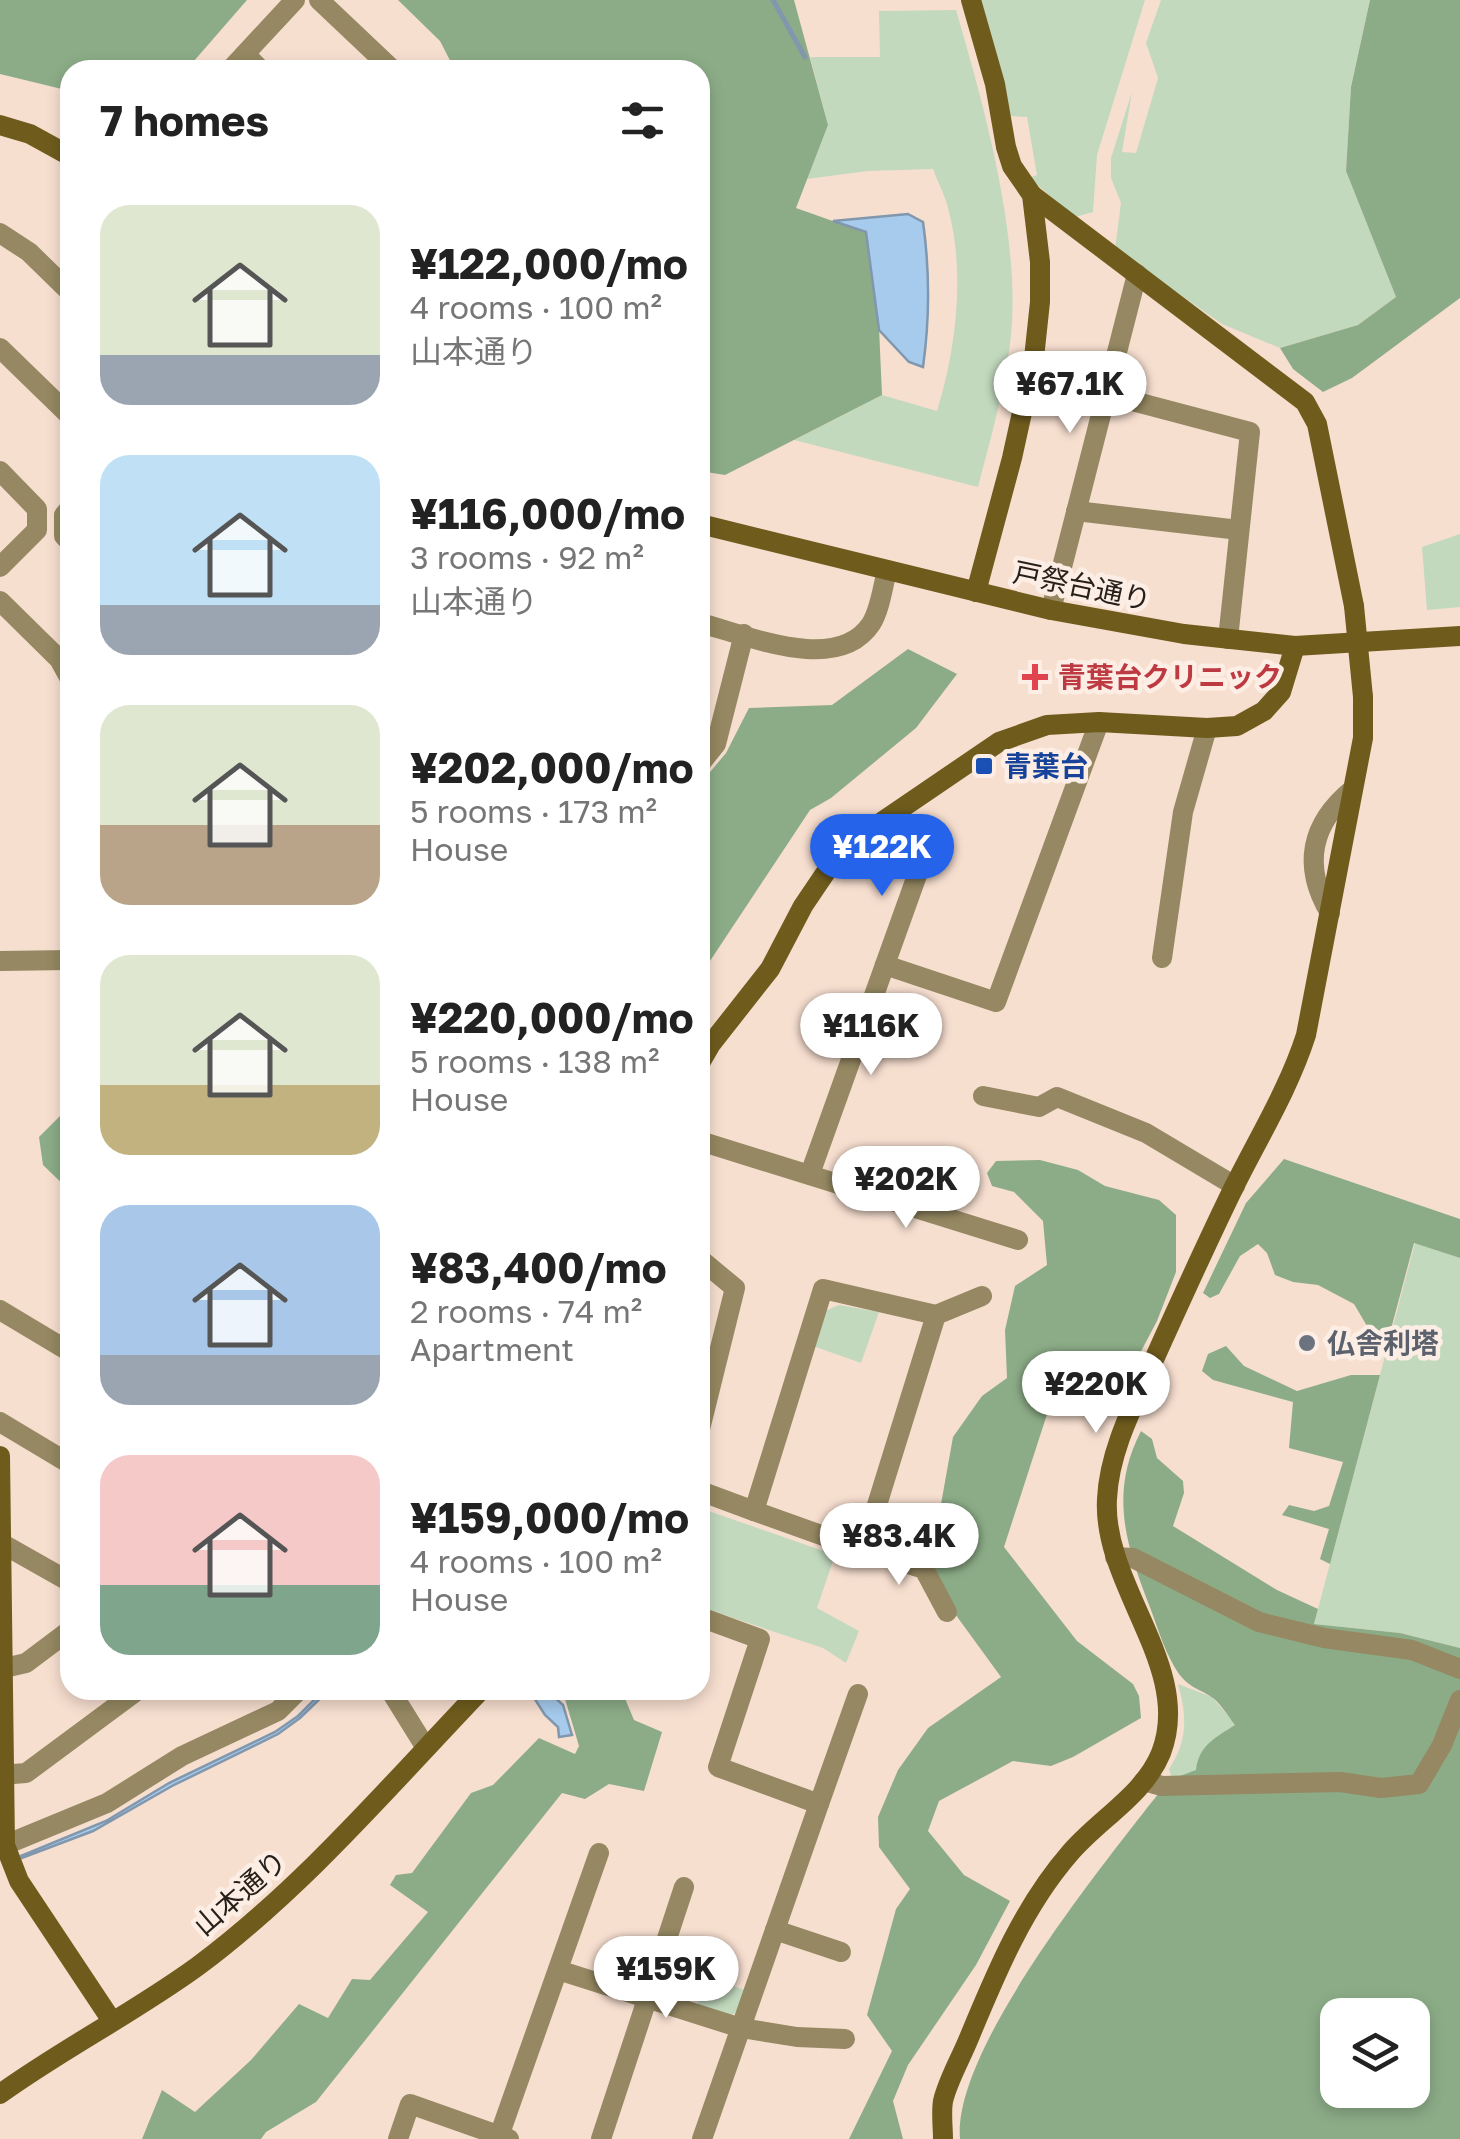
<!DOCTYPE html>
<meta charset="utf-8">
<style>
:root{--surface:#fff;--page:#f2f2f2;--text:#222;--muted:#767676;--accent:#2563eb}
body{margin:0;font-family:"Golos Text","Noto Sans JP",sans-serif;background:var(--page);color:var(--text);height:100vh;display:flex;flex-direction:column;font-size:38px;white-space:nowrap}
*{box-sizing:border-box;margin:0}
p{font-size:32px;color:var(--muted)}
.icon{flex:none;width:55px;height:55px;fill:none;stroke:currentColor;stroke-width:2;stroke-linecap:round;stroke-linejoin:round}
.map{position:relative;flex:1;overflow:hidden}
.side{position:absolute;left:60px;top:60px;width:650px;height:1640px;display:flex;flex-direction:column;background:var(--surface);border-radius:30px;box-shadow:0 5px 15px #0003}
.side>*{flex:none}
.controls{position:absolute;left:1320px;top:1998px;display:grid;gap:20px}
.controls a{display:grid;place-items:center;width:110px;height:110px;border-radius:20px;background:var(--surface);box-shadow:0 5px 15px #0003;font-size:50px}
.price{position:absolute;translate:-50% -85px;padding:0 22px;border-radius:35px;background:#fff;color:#222;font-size:32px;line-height:65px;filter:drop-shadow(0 2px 5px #0008)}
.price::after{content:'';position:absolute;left:50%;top:60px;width:30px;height:22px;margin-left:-15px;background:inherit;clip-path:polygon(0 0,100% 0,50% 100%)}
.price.selected{background:var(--accent);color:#fff}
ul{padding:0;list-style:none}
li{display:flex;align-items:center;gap:30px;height:250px;padding:0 40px}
li span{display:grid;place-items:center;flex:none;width:280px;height:200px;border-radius:30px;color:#555}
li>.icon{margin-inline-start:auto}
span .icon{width:120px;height:120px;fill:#fffc;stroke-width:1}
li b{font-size:42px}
h2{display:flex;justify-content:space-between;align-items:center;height:120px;padding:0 40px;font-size:42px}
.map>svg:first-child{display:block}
.green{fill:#c2d9be}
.forest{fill:#8cac87;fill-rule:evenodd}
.water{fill:#a6cbed;stroke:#8097ad;stroke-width:2.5}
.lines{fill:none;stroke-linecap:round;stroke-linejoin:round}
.stream{stroke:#8097ad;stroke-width:5}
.street{stroke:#958862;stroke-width:20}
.secondary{stroke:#6f5c1d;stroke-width:20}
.secondary-bridge{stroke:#6f5c1d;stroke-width:20}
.health-dot{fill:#e0444e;stroke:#fdeee5;stroke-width:4}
.transit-dot{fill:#1a4fb4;stroke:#fdeee5;stroke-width:4}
.worship-dot{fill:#6b7280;stroke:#fdeee5;stroke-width:4}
.labels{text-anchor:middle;stroke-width:9;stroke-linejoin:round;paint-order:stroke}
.street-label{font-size:28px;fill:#271f19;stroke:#fdeee5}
.health-label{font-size:28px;font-weight:bold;fill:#be3a42;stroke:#fdeee5;text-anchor:start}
.transit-label{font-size:28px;font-weight:bold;fill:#164399;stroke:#fdeee5;text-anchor:start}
.worship-label{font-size:28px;font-weight:bold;fill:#5b616d;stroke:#fdeee5;text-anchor:start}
</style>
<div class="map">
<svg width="1460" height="2139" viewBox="0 0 1460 2139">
<rect width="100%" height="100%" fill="#f7dfd0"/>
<g class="green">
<path d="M 978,0 L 1145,0 L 1097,155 L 1093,212 L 1075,217 L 1029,178 L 1037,175 L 1027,117 L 1009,116 Z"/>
<path d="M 1161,0 L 1370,0 L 1351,87 L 1346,171 L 1396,297 L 1358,325 L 1280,348 L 1222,324 L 1115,249 L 1121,203 L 1111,178 L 1111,158 L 1132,92 L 1122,152 L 1136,153 L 1158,78 L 1146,43 Z"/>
<path d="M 956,10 C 984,106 1023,244 1010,344 C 1004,392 990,441 978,487 L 794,440 L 882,395 L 937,411 C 956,350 965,274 949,212 C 946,197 938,183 933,169 L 868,171 L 807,179 L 828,125 L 810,57 L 880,57 L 879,11 Z"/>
<path d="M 1460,534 L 1460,607 L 1427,610 L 1422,547 Z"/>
<path d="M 1415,1243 L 1460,1258 L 1460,1648 L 1400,1633 L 1314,1624 Z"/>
<path d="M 839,1305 L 879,1312 L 861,1363 L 813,1346 L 825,1311 Z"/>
<path d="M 700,1508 L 835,1555 L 817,1608 L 859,1631 L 846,1663 L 823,1648 L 700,1607 Z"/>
<path d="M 1178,1684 L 1212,1697 L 1236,1725 L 1197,1770 L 1172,1779 L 1169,1769 C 1188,1741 1187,1716 1178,1684 Z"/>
<path d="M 708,1977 L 745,1990 L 738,2011 L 727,2018 L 696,2008 Z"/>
</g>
<g class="forest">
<path d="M 0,0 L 247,0 L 187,69 L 70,70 L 70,91 L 0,74 Z"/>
<path d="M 398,0 L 794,0 L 828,125 L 796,208 L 875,236 L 882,395 L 725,475 L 700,471 L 700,70 L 455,70 L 440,41 Z"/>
<path d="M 1370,0 L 1460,0 L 1460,298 L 1352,378 L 1323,392 L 1293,369 L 1280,348 L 1358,325 L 1396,297 L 1346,171 L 1351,87 Z"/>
<path d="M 908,649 L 957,674 L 916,728 L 831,798 L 810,810 L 700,976 L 700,784 L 726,753 L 749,708 L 832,705 Z"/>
<path d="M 69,1107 L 70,1108 L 70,1191 L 43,1165 L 39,1137 Z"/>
<path d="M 1284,1159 L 1460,1219 L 1460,1258 L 1414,1243 L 1387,1344 L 1367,1326 L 1354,1304 L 1318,1285 L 1293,1282 L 1275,1275 L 1267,1253 L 1258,1244 L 1240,1256 L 1219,1294 L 1210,1298 L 1203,1293 L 1246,1203 Z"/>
<path d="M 1040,1160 L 1078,1170 L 1105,1186 L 1159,1200 L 1176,1215 L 1176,1272 L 1157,1321 L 1119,1393 L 1087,1408 L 1050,1405 L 1004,1547 L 1077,1641 L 1133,1684 L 1139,1696 L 1141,1718 L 1073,1757 L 1051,1766 L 1013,1761 L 939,1801 L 928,1831 L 964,1875 L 1010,1901 L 976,1965 L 908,2065 L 893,2101 L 903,2139 L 849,2139 L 892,2051 L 867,2015 L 896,1909 L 910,1889 L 879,1847 L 878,1817 L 898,1770 L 928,1728 L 1001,1677 L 934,1585 L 933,1549 L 953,1437 L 982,1396 L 1007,1378 L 1005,1330 L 1015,1286 L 1047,1265 L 1043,1221 L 1014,1192 L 992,1186 L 987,1173 L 996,1161 Z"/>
<path d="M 1226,1346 L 1244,1366 L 1297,1391 L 1351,1375 L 1380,1375 L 1330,1564 L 1320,1559 L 1329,1529 L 1282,1515 L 1289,1505 L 1314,1511 L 1329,1506 L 1343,1462 L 1289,1448 L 1293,1402 L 1213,1380 L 1202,1371 L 1208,1354 Z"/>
<path d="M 1141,1431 L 1152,1439 L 1157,1458 L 1183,1481 L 1184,1493 L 1173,1526 L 1277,1590 L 1318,1609 L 1314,1624 L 1400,1633 L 1460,1648 L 1460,2139 L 960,2139 C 952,2047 1111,1855 1169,1780 L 1196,1770 C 1199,1745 1215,1738 1235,1725 C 1228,1716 1220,1702 1210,1696 C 1197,1688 1189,1687 1179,1674 C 1166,1655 1159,1632 1151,1610 C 1127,1548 1108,1495 1141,1431 ZM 1338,2015 L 1412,2015 L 1412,2090 L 1338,2090 Z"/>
<path d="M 559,1690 L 594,1690 L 624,1696 L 634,1720 L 662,1732 L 644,1791 L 609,1784 L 585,1799 L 562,1793 L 316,2102 L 266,2132 L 261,2139 L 142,2139 L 162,2090 L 195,2112 L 251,2060 L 299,2004 L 328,2018 L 352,1979 L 370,1980 L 428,1912 L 390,1885 L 396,1875 L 412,1873 L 471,1793 L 493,1785 L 539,1738 L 575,1754 L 579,1746 L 565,1699 Z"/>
</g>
<g class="water">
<path d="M 908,214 L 923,222 C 930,272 930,317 923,367 L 909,362 L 879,330 L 866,232 L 833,221 Z"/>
<path d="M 324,1690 L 329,1690 L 300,1718 L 278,1734 L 172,1786 L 93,1831 L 22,1858 L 21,1856 L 106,1821 L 169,1783 L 275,1732 L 298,1716 Z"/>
<path d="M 529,1690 L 547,1690 L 563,1705 L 572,1735 L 559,1737 L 558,1727 L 545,1715 Z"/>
</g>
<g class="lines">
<path class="stream" d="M 773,0 L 805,57"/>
<g class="street">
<path d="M 319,0 L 393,70"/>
<path d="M 245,54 L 261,70"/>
<path d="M 230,70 L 295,0"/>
<path d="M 0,233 L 29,252 L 70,292"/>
<path d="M 0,348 L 70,416"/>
<path d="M 1106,394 L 1250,432 L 1228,639"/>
<path d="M 0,471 L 37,509 L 37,530 L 0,567"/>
<path d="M 70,508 L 64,515 L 64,536 L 70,542"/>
<path d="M 1076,511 L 1239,530"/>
<path d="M 0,601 L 59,659 L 70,679"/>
<path d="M 1051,610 L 1137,274"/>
<path d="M 700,623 C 747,635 837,675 871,624 C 880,610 883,586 887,570"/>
<path d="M 700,764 L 716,744 L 744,634"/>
<path d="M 1330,913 C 1302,866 1310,824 1353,789"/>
<path d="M 1162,958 L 1183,812 L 1207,728"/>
<path d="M 0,961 L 70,960"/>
<path d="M 885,965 L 996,1002 L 1099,722"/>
<path d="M 983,1096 L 1039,1107 L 1057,1097 L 1146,1133 L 1235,1186"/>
<path d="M 700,1141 L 1018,1240"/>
<path d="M 810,1174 L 920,867 L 859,842"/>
<path d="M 700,1259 L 735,1288 L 700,1429"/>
<path d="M 0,1310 L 70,1352"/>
<path d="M 936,1315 L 863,1550 L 754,1511 L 823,1289 L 936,1315 L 982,1296"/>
<path d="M 0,1422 L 70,1464"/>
<path d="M 700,1491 L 754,1511"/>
<path d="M 1,1543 L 70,1582"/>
<path d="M 863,1550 L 924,1569 L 947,1612"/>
<path d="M 1115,1557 L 1133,1558 L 1259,1622 L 1324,1638 L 1412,1650 L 1460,1669"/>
<path d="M 700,1617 L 760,1639 L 718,1767 L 819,1804 L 702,2139"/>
<path d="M 0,1669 L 26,1663 L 70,1630"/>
<path d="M 390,1690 L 426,1748"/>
<path d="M 0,1775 L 26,1773 L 138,1690"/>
<path d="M 1144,1781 L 1162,1786 L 1340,1782 L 1381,1788 L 1419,1784 L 1442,1745 L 1460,1700"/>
<path d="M 819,1804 L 858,1694"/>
<path d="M 5,1845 L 107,1803 L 182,1756 L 278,1711 L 299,1690"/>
<path d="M 775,1930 L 841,1952"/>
<path d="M 558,1970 L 741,2028 L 797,2037 L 845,2039"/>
<path d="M 398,2139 L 410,2104 L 509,2139"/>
<path d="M 498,2139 L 599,1853"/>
<path d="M 601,2139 L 684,1887"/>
</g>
<g class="secondary">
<path d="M 971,0 L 995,84 L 1006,147 L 1012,166 L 1032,195 L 1040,262 L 1040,302 L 1034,358 L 1012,458 L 976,592"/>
<path d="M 0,125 L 30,134 L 70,156"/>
<path d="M 1032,195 L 1305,402 L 1317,424 L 1354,606"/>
<path d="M 700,524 L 1051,610 L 1184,634 L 1295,646 L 1460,636"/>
<path d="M 700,1063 L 711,1044 L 770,969 L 803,906 L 828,869 L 883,821 L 999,742 L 1047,725 L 1099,722 L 1207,728 L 1237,726 L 1264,711 L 1281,692 L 1295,646"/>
<path d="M 0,1456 L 5,1845 L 19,1881 L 112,2021"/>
<path d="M 0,2094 C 64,2048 135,2012 198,1966 C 304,1887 390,1785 481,1690"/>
<path d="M 943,2139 C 943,2127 941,2113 943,2101 C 948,2080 961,2058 969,2038 C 996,1973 1023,1907 1070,1853 C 1099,1819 1144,1795 1161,1753 C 1194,1668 1102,1586 1107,1499 C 1109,1452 1133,1406 1152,1364 C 1179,1304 1206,1244 1235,1185 C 1260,1135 1289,1088 1306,1035 L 1363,738 L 1363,697"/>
</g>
<path class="secondary-bridge" d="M 1354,606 L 1363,697"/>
</g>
<path class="health-dot" d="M1030 662h10v10h10v10h-10v10h-10v-10h-10v-10h10z"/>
<rect class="transit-dot" x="974" y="756" width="20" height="20" rx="5"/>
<circle class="worship-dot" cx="1307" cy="1343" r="10"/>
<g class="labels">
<g class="street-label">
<text transform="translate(1082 586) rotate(12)" y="10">戸祭台通り</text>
<text transform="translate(240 1893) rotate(-41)" y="10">山本通り</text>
</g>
<g class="health-label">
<text x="1058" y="687">青葉台クリニック</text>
</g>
<g class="transit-label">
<text x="1004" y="776">青葉台</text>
</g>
<g class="worship-label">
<text x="1327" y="1353">仏舎利塔</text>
</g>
</g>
</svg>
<div class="controls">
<a><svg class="icon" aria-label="layers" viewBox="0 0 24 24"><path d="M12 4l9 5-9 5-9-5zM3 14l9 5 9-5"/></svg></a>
</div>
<b class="price" style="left:1070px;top:436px">¥67.1K</b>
<b class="price selected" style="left:882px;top:899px">¥122K</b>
<b class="price" style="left:871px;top:1078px">¥116K</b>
<b class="price" style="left:906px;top:1231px">¥202K</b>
<b class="price" style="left:1096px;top:1436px">¥220K</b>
<b class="price" style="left:899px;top:1588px">¥83.4K</b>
<b class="price" style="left:666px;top:2021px">¥159K</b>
<section class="side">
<h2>7 homes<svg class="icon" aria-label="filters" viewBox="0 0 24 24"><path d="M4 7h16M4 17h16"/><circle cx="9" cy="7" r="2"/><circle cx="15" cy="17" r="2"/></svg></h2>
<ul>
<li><span style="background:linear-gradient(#dfe7d0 75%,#9aa5b1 0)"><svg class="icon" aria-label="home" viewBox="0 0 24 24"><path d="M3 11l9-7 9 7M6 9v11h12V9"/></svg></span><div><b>¥122,000/mo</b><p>4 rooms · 100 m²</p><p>山本通り</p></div></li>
<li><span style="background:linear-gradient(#bfe0f5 75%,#9aa5b1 0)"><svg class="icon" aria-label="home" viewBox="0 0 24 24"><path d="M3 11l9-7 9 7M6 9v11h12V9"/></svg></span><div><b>¥116,000/mo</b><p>3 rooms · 92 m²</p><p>山本通り</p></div></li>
<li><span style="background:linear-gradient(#dfe7d0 60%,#b9a48a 0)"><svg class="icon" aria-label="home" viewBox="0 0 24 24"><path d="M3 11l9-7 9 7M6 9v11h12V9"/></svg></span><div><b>¥202,000/mo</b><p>5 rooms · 173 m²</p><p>House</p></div></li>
<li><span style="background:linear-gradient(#dfe7d0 65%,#c2b280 0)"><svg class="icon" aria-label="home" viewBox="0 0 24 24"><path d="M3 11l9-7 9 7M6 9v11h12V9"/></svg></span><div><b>¥220,000/mo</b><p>5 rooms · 138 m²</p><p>House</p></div></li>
<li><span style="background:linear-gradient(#a9c7e8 75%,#9aa5b1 0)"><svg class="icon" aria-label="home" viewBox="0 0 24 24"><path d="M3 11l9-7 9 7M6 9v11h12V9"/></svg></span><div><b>¥83,400/mo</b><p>2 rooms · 74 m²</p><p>Apartment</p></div></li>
<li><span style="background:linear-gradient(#f6c9c9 65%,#7fa58c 0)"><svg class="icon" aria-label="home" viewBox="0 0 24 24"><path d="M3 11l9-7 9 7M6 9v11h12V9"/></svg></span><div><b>¥159,000/mo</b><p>4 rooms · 100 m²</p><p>House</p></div></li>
</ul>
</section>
</div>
